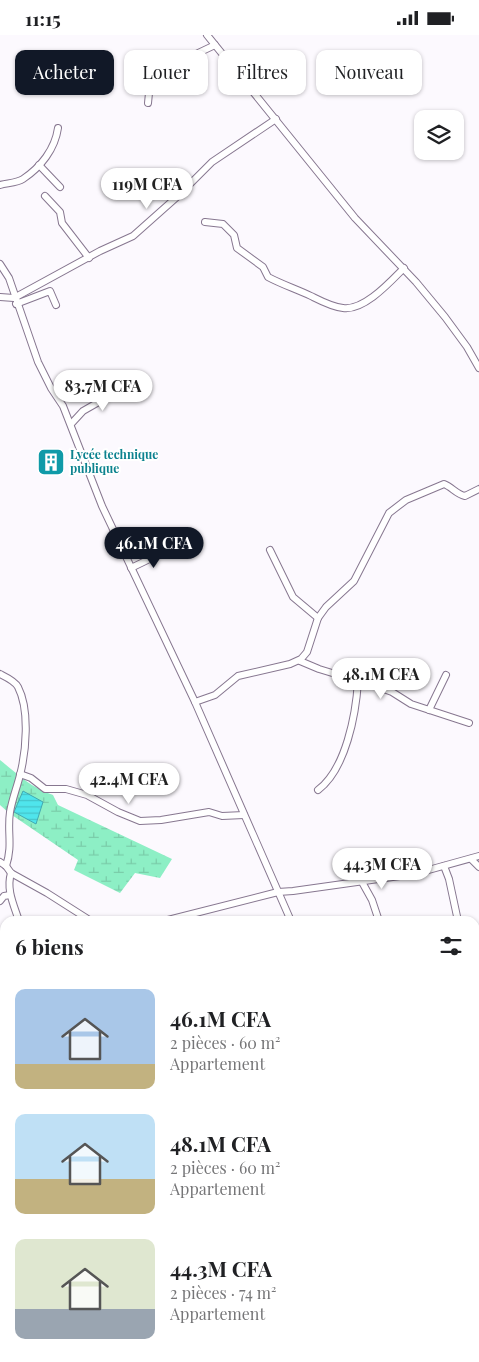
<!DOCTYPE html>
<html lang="fr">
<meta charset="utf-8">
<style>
:root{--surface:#fff;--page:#f6f6f6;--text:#202124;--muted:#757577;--accent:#111827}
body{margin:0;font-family:"Playfair Display",serif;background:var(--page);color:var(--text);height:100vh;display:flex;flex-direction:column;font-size:19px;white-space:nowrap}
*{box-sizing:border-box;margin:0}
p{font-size:16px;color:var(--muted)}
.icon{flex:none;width:28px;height:28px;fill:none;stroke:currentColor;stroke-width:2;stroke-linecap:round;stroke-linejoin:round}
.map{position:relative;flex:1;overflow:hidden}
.drawer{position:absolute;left:0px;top:881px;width:480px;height:446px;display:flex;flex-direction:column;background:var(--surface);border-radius:15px 15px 0 0;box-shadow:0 1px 4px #0004}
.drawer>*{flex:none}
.top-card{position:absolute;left:15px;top:15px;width:450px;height:45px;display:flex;gap:10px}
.fabs{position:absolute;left:414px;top:75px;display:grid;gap:10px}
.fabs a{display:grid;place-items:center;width:50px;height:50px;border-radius:10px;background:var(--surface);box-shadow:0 1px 4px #0004;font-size:25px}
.price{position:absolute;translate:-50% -42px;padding:0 11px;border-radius:18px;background:#fff;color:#222;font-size:16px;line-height:32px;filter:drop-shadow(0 1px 2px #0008)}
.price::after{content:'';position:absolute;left:50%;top:30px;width:15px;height:11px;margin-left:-8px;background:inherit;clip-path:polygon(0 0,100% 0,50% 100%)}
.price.on{background:var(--accent);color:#fff}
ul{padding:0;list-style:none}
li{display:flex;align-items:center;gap:15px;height:125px;padding:0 15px}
li span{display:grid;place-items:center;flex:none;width:140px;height:100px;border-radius:10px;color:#555}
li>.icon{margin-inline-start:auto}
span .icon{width:60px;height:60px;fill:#fffc;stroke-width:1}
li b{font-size:21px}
h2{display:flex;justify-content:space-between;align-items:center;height:60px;padding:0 15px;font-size:21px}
.chip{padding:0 18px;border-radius:10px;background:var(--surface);box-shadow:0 1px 4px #0004;font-size:18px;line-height:45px}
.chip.on{background:var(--accent);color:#fff}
.status{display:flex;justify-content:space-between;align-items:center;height:35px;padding:0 25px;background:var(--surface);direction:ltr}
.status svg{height:14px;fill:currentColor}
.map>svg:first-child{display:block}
.wetland{fill:url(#wetland-marsh)}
.water{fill:url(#water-rules);stroke:#42a9b1}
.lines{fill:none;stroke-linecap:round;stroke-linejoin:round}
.minor-casing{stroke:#877790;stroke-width:8}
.minor{stroke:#fff;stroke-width:6}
.labels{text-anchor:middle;stroke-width:4;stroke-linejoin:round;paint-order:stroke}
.culture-label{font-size:12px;font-weight:bold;fill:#0d838f;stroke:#fff;text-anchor:start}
</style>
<div class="status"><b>11:15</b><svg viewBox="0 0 49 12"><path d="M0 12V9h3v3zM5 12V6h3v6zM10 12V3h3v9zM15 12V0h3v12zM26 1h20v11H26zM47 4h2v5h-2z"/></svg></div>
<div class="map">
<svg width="479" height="1327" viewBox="0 0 479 1327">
<defs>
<pattern id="wetland-marsh" width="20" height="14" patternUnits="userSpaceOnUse" patternTransform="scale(1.25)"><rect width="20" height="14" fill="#8defc5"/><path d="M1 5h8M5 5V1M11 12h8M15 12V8" fill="none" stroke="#7acca9"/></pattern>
<pattern id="water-rules" width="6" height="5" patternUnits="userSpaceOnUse" patternTransform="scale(1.25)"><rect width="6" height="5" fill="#4fe5ec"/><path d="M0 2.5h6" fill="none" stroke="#45c4ca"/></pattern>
</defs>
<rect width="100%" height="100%" fill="#fcf9fe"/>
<path class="wetland" d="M 0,725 C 19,740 30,752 53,760 L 58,770 L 172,824 L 160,843 L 135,838 L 120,858 L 74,835 L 78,825 L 9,778 L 0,770 Z"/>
<path class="water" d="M 23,756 L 43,767 L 36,789 L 14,777 Z"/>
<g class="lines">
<g class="minor-casing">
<g id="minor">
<path d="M 207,0 L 355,183 L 416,247 L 445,282 L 467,312 L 479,333"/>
<path d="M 148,68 L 150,48 L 156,38 L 215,10"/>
<path d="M 39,130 L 60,152"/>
<path d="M 0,150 C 7,148 17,148 23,144 C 41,132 55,114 58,93"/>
<path d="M 45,161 L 60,177 L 62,188 L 89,223"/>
<path d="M 205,187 L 223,189 L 234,200 L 237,213 L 263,232 L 268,242 C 281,249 296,254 311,261 C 321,266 332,272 343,273 C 364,276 390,247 404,233"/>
<path d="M 0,229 L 9,243 L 38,327 L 51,353 L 63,371 L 102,471 L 195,667 L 291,886"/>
<path d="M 0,262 L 14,263 L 100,216 L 133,201 L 178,161 L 212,127 L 276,84"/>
<path d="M 16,269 L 50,256 L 56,270"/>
<path d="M 71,389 L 83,376 L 125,352"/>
<path d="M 270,515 L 293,562 L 318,583"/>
<path d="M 131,533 L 168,515"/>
<path d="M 300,626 L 319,634 L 378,652 L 392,657 L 411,669 L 469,688"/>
<path d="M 0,639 C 6,642 15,646 18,652 C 30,675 26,717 20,740 C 17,752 12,765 10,777 C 7,797 13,810 6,831"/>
<path d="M 195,667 L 215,660 L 238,641 L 290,629 L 301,624 L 307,617 L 318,583 L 326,572 L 354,546 L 389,478 L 406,465 L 444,449 C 452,452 456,459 465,461 L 479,454"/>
<path d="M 429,675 L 446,640"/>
<path d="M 20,739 L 31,743 L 45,754 L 66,754 L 87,760 L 118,777 L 140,786 L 161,785 L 209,777 L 222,781 L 244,780"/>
<path d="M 318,755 C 346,734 356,679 358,646"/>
<path d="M 471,824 L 479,832"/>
<path d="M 0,827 L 6,831 L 11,838 L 47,858 L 91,886"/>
<path d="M 444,831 L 449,844 L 458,886"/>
<path d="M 11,838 C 6,855 14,870 19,886"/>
<path d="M 362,847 L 372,865 L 379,886"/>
<path d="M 0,866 L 4,861 L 10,860"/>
<path d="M 164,886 L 278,857 L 293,856 L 414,839 L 479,821"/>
<path d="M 475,926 L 479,930"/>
<path d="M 475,939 L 479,940"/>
<path d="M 475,1002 L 479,998"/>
<path d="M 0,1014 L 5,1014"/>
<path d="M 475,1033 L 479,1033"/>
<path d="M 475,1214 L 479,1214"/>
<path d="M 0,1224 L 5,1224"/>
<path d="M 475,1262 L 479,1263"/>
<path d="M 0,1299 L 5,1298"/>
<path d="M 475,1321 L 476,1327"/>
<path d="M 63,1322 L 63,1327"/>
<path d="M 152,1322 L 153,1327"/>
<path d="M 404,1327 L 405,1322"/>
</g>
</g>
<use href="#minor" class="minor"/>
</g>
<defs>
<g id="building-square" transform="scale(1.4375)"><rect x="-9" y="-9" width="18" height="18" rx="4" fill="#0f9aa8" stroke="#fff"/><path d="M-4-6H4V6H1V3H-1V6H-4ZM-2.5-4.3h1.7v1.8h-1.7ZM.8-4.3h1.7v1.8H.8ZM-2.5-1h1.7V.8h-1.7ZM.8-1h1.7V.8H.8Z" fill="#fff"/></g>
</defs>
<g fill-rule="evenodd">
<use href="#building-square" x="51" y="427"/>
</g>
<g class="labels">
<g class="culture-label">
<text x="70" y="424">Lycée technique<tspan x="70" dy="14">publique</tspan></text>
</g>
</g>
</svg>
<div class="fabs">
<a><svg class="icon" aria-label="layers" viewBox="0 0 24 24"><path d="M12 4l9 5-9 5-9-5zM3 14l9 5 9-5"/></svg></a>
</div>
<b class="price" style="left:147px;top:175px">119M CFA</b>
<b class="price" style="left:103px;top:377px">83.7M CFA</b>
<b class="price on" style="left:154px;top:534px">46.1M CFA</b>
<b class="price" style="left:381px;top:665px">48.1M CFA</b>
<b class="price" style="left:129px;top:770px">42.4M CFA</b>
<b class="price" style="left:382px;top:855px">44.3M CFA</b>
<div class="top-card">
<a class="chip on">Acheter</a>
<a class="chip">Louer</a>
<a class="chip">Filtres</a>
<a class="chip">Nouveau</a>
</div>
<section class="drawer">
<h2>6 biens<svg class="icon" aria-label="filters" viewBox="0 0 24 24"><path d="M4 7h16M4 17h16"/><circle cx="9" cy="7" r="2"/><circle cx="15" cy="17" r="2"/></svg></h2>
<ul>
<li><span style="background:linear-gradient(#a9c7e8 75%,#c2b280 0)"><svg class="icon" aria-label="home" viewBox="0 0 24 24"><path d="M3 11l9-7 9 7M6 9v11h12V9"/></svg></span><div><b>46.1M CFA</b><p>2 pièces · 60 m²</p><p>Appartement</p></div></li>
<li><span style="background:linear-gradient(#bfe0f5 65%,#c2b280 0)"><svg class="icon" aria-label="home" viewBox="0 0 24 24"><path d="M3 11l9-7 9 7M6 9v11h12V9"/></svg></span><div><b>48.1M CFA</b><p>2 pièces · 60 m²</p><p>Appartement</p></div></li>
<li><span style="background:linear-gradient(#dfe7d0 70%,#9aa5b1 0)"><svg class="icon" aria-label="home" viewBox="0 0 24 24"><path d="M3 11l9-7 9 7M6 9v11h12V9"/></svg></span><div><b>44.3M CFA</b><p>2 pièces · 74 m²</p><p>Appartement</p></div></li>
</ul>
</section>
</div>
